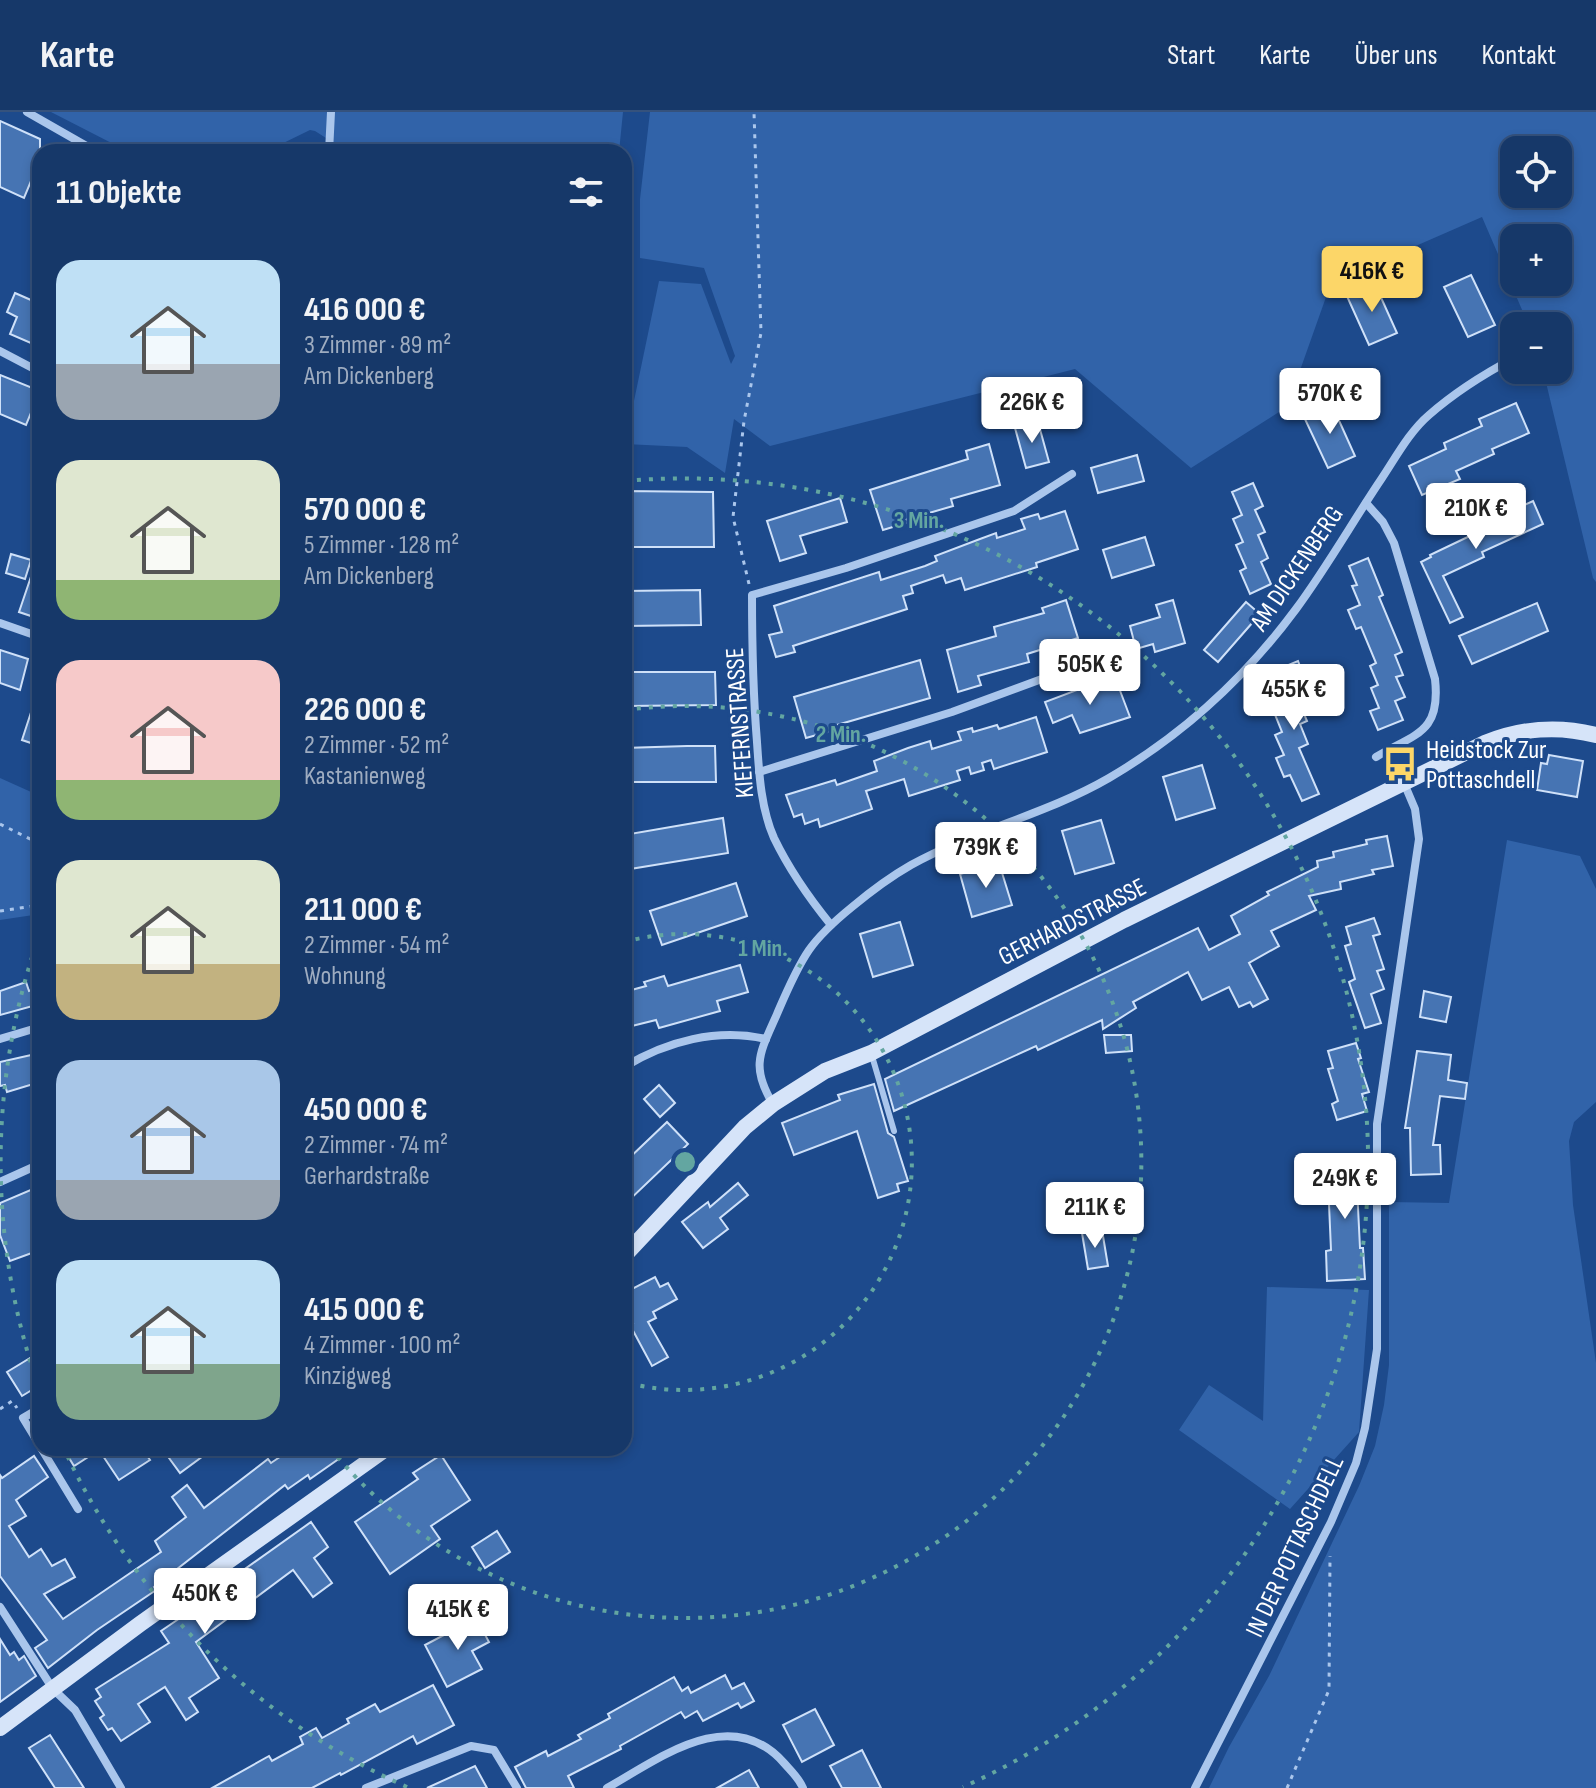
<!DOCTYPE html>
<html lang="de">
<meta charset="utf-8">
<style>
:root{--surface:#163869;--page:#1f3f6f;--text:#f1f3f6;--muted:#9eacc0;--line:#35527d;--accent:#fcd668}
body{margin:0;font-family:"Sofia Sans Condensed",sans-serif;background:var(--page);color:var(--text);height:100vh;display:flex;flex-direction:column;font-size:30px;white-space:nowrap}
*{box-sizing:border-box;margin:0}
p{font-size:26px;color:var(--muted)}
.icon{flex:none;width:44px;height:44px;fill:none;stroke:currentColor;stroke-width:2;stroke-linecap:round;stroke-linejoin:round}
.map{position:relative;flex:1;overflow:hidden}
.sheet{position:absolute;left:32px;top:32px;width:600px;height:1312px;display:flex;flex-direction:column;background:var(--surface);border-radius:24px;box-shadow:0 4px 12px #0003,0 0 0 2px var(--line)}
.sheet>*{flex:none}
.controls{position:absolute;left:1500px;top:24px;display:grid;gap:16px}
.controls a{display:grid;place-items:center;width:72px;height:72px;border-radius:16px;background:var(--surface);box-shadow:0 4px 12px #0003,0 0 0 2px var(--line);font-size:40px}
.price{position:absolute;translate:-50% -68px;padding:0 18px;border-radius:8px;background:#fff;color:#222;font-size:26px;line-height:52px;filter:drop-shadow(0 2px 4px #0008)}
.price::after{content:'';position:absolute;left:50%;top:48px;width:24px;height:18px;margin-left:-12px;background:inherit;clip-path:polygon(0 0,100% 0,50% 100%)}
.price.on{background:var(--accent);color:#111}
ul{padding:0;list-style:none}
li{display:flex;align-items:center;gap:24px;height:200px;padding:0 24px}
li span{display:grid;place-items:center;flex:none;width:224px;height:160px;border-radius:24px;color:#555}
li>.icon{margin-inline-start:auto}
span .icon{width:96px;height:96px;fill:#fffc;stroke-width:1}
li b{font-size:34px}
h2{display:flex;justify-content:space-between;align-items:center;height:96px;padding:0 24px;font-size:34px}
header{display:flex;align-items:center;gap:48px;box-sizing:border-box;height:112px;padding:0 40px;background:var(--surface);border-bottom:2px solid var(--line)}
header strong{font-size:38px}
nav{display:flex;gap:44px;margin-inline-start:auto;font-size:28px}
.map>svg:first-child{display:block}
.green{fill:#3163a9;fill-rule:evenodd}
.building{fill:#4674b3;stroke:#cfe1f9;stroke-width:2}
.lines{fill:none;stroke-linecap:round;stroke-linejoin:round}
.path{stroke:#aac6ec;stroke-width:3;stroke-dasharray:4 6;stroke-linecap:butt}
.lane{stroke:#aac6ec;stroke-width:6}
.street{stroke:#aac6ec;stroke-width:8}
.secondary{stroke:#d6e4f9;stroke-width:16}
.ring{fill:none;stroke:#63a6a1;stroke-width:4;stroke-dasharray:4 8}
.labels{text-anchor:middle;stroke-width:6;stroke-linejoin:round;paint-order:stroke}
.street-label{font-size:26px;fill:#fff;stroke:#1d4a8c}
.poi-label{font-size:26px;fill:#fff;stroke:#1d4a8c;text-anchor:start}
.centre{fill:#63a6a1;stroke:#1d4a8c;stroke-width:4}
.ring-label{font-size:24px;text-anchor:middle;font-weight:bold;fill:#63a6a1;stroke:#1d4a8c;stroke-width:6;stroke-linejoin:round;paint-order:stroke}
</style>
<header>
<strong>Karte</strong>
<nav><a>Start</a><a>Karte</a><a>Über uns</a><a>Kontakt</a></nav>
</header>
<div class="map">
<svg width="1596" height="1676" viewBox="0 0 1596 1676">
<rect width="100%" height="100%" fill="#1d4a8c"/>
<g class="green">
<path d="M 51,0 L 623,0 L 619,40 L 348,40 L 315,19 L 310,18 L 265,40 L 129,40 Z"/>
<path d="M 650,0 L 1596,0 L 1596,470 L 1593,466 L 1543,258 L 1558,258 L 1558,214 L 1529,214 L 1482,105 L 1331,171 L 1287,295 L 1191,356 L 1075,257 L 770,334 L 734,307 L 725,361 L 687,335 L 625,332 L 659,169 L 701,172 L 731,252 L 735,244 L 704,156 L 640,146 L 640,87 ZM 1514,38 L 1558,38 L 1558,82 L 1514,82 ZM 1514,126 L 1558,126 L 1558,170 L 1514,170 Z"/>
<path d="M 0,666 L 40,684 L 40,802 L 0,808 Z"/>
<path d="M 1507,728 L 1580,744 L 1596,777 L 1596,990 L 1574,1010 L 1569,1029 L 1573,1093 L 1596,1251 L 1596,1676 L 1209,1676 L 1229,1635 L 1269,1564 L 1359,1374 L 1375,1334 L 1384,1293 L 1389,1253 L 1389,1090 L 1449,1091 Z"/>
<path d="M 1267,1175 L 1369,1178 L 1359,1320 L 1290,1397 L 1179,1318 L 1209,1273 L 1263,1309 Z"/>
</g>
<g class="building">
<path d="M 0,9 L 40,27 L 40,72 L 31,69 L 24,86 L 0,75 Z"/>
<path d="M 1471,163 L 1495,213 L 1468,225 L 1444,175 Z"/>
<path d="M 1374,170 L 1397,221 L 1369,233 L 1346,182 Z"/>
<path d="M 15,181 L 40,192 L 40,235 L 10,222 L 17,205 L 7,200 Z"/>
<path d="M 0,263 L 40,279 L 26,313 L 0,302 Z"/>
<path d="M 1516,291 L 1529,321 L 1492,337 L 1494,342 L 1456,359 L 1460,367 L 1422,383 L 1409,354 L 1446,337 L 1444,331 L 1482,314 L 1479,307 Z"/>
<path d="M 1332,293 L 1355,344 L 1328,356 L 1304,305 Z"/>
<path d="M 1038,310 L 1049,350 L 1026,356 L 1015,316 Z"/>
<path d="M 989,332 L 1000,373 L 951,387 L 953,394 L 905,408 L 906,411 L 883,418 L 870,378 L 968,347 L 966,339 Z"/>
<path d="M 1137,343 L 1144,369 L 1098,381 L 1091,356 Z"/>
<path d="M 1253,371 L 1263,394 L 1255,398 L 1265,420 L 1258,423 L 1268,446 L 1261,450 L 1271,472 L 1250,482 L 1240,459 L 1246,456 L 1236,433 L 1243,430 L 1233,407 L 1242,403 L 1232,380 Z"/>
<path d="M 624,379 L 713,380 L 714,435 L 624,435 Z"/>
<path d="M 840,386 L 847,410 L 800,424 L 806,441 L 780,449 L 767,409 Z"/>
<path d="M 1533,389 L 1543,412 L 1482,440 L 1484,445 L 1443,464 L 1463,505 L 1450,511 L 1421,450 L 1431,445 L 1430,443 L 1474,422 L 1471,417 Z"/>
<path d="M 1065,399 L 1078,437 L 1036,451 L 1037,455 L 965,478 L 961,466 L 946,471 L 943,463 L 911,474 L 913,481 L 903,484 L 907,497 L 793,534 L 795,540 L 776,545 L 769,523 L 782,520 L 774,494 L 879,460 L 881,468 L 925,454 L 937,449 L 935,444 L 980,427 L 996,421 L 997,426 L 1025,417 L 1021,407 L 1038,402 L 1040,407 Z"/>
<path d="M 1145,425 L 1154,453 L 1112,466 L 1103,438 Z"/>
<path d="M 11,442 L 31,448 L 25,467 L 6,461 Z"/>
<path d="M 1368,446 L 1383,483 L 1379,485 L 1402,540 L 1395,543 L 1403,563 L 1396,565 L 1405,585 L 1395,589 L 1403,608 L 1378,618 L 1370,599 L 1379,596 L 1371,576 L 1378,573 L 1370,554 L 1376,551 L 1361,515 L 1356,517 L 1348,498 L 1360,493 L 1352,474 L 1357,473 L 1349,454 Z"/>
<path d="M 37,447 L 40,448 L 40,507 L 19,500 Z"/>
<path d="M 700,478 L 701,513 L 624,514 L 624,479 Z"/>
<path d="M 1066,488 L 1078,526 L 1027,542 L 1029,550 L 978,564 L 981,573 L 958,580 L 947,538 L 996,524 L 994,515 L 1044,501 L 1042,496 Z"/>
<path d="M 1173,488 L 1185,531 L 1155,540 L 1153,532 L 1136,537 L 1130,514 L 1160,505 L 1156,493 Z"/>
<path d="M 1246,490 L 1260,502 L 1218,550 L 1204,538 Z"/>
<path d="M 1537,491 L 1548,519 L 1472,552 L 1459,524 Z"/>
<path d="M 0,538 L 28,547 L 20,578 L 0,571 Z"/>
<path d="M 920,548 L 930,586 L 830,615 L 831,619 L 806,626 L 794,585 Z"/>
<path d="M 1298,549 L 1305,567 L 1300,569 L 1308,586 L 1299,590 L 1307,609 L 1300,612 L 1308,632 L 1299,636 L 1319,682 L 1302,689 L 1290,663 L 1284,665 L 1276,646 L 1284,643 L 1275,623 L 1282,620 L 1274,600 L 1283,597 L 1275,579 L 1288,573 L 1281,556 Z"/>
<path d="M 625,560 L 715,560 L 716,593 L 626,594 Z"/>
<path d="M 1116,568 L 1130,605 L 1080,621 L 1072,603 L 1053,611 L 1045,590 L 1090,573 L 1092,578 Z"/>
<path d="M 37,582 L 40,583 L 40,634 L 22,628 Z"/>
<path d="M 1036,605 L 1047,640 L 994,657 L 991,648 L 982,651 L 984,658 L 971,662 L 969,655 L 957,659 L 960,668 L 909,684 L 904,667 L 866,679 L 872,697 L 820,715 L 818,707 L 805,712 L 802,702 L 794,705 L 786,683 L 835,668 L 837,673 L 877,659 L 874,649 L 908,636 L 930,629 L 932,637 L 961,628 L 958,620 L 972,616 L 973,620 L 997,613 L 999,617 Z"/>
<path d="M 687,634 L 715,634 L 716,670 L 624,670 L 624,636 Z"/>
<path d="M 1549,643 L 1583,649 L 1577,685 L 1537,678 L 1541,651 L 1547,652 Z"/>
<path d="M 1202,653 L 1215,696 L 1176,708 L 1163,665 Z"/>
<path d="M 723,706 L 728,741 L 624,758 L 624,723 Z"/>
<path d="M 1101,708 L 1114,751 L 1075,762 L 1062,719 Z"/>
<path d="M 1387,724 L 1393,754 L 1372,758 L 1374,762 L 1340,770 L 1341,777 L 1309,784 L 1316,798 L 1271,819 L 1279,834 L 1249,851 L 1268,887 L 1253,895 L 1250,890 L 1239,895 L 1229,875 L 1202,888 L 1188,860 L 1133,890 L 1136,896 L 1103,917 L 1102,908 L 1038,938 L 1036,934 L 894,999 L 885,967 L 1198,816 L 1209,838 L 1240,822 L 1231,804 L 1269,783 L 1267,780 L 1318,755 L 1317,749 L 1334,745 L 1333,740 L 1367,732 L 1366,728 Z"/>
<path d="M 999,751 L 1012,793 L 972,805 L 960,762 Z"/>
<path d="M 736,771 L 747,804 L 662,833 L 650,799 Z"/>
<path d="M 1374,806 L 1380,822 L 1373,824 L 1384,857 L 1377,859 L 1384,877 L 1371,882 L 1381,911 L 1365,916 L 1349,870 L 1355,867 L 1345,834 L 1351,832 L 1346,815 Z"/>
<path d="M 900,810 L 913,853 L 873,865 L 860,822 Z"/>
<path d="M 740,853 L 748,880 L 717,889 L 720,899 L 659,916 L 656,908 L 624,916 L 624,880 L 646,874 L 644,870 L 664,864 L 668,874 Z"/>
<path d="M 26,870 L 29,879 L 40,875 L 40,892 L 0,903 L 0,879 Z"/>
<path d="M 1424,879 L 1451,885 L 1446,910 L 1420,905 Z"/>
<path d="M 1104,923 L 1131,923 L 1132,939 L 1106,941 Z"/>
<path d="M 1356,931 L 1361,946 L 1358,947 L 1369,980 L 1362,982 L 1367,999 L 1337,1008 L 1332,992 L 1338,989 L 1328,957 L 1333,956 L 1328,939 Z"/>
<path d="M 1417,939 L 1451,943 L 1448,968 L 1467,971 L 1465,987 L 1440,984 L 1433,1033 L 1440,1033 L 1441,1062 L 1411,1063 L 1410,1016 L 1405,1016 Z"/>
<path d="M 40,941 L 40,970 L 7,980 L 5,973 L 0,974 L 0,950 Z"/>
<path d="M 874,972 L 888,1021 L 894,1025 L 908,1069 L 897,1072 L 899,1079 L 878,1086 L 857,1019 L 794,1043 L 782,1011 L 840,988 L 838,983 Z"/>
<path d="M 659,973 L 675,991 L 660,1005 L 644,987 Z"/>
<path d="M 667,1010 L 688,1032 L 624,1093 L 624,1051 Z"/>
<path d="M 1331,1046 L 1362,1046 L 1362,1076 L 1357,1075 L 1360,1136 L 1363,1136 L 1365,1167 L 1327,1169 L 1326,1139 L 1331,1138 L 1329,1092 Z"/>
<path d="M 738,1071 L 748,1083 L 720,1106 L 728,1117 L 703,1136 L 682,1110 L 708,1090 L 710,1095 Z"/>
<path d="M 40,1074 L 40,1138 L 10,1149 L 0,1123 L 0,1091 Z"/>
<path d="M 1102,1118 L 1108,1154 L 1088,1157 L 1082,1121 Z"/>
<path d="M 655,1165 L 660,1175 L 668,1171 L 677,1187 L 653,1200 L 656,1206 L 648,1210 L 668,1245 L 652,1254 L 630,1213 L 633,1211 L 624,1195 L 624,1181 Z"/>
<path d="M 40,1240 L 40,1273 L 22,1284 L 7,1260 Z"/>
<path d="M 63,1336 L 142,1336 L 150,1348 L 119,1368 L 99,1338 L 74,1354 Z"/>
<path d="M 183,1336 L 214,1336 L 180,1361 L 169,1346 Z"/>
<path d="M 293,1336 L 333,1336 L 340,1346 L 310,1367 L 308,1363 L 288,1377 L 285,1373 L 154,1475 L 156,1478 L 97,1518 L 48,1556 L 35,1536 L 47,1528 L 0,1464 L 0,1363 L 2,1366 L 34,1344 L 48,1365 L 16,1388 L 26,1404 L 9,1414 L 29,1445 L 41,1437 L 52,1454 L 65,1447 L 75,1465 L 44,1482 L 63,1507 L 161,1440 L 155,1429 L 186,1405 L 172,1385 L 187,1373 L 204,1396 L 268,1347 L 271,1351 Z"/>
<path d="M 441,1343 L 470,1388 L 431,1414 L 440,1427 L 390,1462 L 355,1410 L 418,1367 L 413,1361 Z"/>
<path d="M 311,1410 L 328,1435 L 314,1446 L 332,1471 L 313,1485 L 293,1458 L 196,1530 L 219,1566 L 189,1586 L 198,1600 L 186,1608 L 165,1575 L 138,1592 L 150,1610 L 121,1629 L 112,1616 L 108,1618 L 100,1606 L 104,1603 L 95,1589 L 101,1585 L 96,1577 L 169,1531 L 161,1519 L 230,1472 L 228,1469 Z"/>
<path d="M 497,1419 L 510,1440 L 485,1456 L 472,1435 Z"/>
<path d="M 476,1506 L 489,1530 L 472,1539 L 482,1557 L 447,1575 L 425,1533 Z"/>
<path d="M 0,1527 L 10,1543 L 14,1540 L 19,1548 L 24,1544 L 36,1564 L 0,1590 Z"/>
<path d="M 725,1563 L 732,1577 L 744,1571 L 754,1589 L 741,1596 L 738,1591 L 703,1609 L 697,1599 L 685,1606 L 681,1600 L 620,1634 L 621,1637 L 568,1664 L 574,1676 L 526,1676 L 515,1655 L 546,1639 L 548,1644 L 581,1627 L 578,1623 L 610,1606 L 608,1602 L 674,1565 L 682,1579 L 688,1575 L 691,1581 Z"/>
<path d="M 433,1573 L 454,1613 L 417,1632 L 413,1624 L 341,1663 L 340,1661 L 312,1676 L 212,1676 L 269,1644 L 272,1649 L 303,1632 L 300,1625 L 316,1616 L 322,1626 L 349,1611 L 347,1607 L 375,1592 L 380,1600 Z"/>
<path d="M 815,1597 L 834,1633 L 802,1650 L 783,1613 Z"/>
<path d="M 50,1623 L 84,1676 L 55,1676 L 29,1636 Z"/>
<path d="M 862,1638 L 881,1676 L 842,1676 L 830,1654 Z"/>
<path d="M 475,1654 L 487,1676 L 427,1676 Z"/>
<path d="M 749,1658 L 759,1676 L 717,1676 Z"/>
</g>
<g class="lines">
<g class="path">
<path d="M 749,472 L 733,405 L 744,309 L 761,221 L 754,0"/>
<path d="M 0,712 L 40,732"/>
<path d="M 0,799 L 40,793"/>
<path d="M 0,1297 L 12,1289 L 17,1296"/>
<path d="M 1287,1676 L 1329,1578 L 1330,1444"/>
</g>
<path class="lane" d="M 872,944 L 894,1019"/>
<g class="street">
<path d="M 27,0 L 97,40"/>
<path d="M 283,40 L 308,36 L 318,40"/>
<path d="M 329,40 L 331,0"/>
<path d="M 0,239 L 40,260"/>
<path d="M 1366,391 L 1383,410 L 1394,431 L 1435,567 C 1441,621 1416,621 1376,645"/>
<path d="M 0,511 L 40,525"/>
<path d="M 759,660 L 952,600 L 1058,561 L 1098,532"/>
<path d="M 831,813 C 809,786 789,757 774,726 C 761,697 759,661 757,630 C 753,581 752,532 752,483 L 846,456 L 1014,399 L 1072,362"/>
<path d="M 0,927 L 40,915"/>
<path d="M 624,955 C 667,929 717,916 766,927"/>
<path d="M 773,992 C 750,954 760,941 777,902 C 786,881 796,857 809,838 C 821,821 836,808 852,795 C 870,780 890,765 911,753 C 974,718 1047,702 1109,666 C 1184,622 1245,566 1296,497 C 1327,455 1353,409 1382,366 C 1396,345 1410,319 1429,303 C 1454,281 1484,262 1514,246"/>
<path d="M 0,1070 L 40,1052"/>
<path d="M 40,1296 L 23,1306 L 40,1334"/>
<path d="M 41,1336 L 78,1397"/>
<path d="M 0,1495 L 53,1577 L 75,1598 L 121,1676"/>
<path d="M 366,1676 L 471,1634 L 494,1638 L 517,1676"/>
<path d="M 607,1676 C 660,1646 731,1591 784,1651 C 791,1659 799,1666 803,1676"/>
<path d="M 1195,1676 L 1331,1410 L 1356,1351 L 1365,1316 L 1377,1237 L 1377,1012 L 1419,727 L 1415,697 L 1404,671"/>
</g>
<g class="secondary">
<path d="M 624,1144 L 745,1015 L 773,992 L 825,959 L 871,941 L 1124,808 L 1485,631 C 1522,616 1557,613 1596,623"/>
<path d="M 0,1616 L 140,1512 L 387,1336"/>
</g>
</g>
<g class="ring">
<path d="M624 830A228 228 0 1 1 624 1270"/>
<path d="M625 598A456 456 0 1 1 331 1337"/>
<path d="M407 1675A684 684 0 0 1 65 1339M38 1273A684 684 0 0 1 38 827M625 369A684 684 0 0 1 963 1675"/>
</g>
<defs>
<g id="bus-bare" transform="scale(2.76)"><path d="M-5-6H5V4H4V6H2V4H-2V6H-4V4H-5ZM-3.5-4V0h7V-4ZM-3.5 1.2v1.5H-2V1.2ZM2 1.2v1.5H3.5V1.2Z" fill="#fcd668" stroke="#1d4a8c" stroke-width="2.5" paint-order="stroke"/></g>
</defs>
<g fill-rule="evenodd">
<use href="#bus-bare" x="1400" y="652"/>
</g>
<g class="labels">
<g class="street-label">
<text transform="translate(1296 456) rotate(-56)" y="9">AM DICKENBERG</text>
<text transform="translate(739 611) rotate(-94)" y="9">KIEFERNSTRASSE</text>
<text transform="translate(1072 809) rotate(-27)" y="9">GERHARDSTRASSE</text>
<text transform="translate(1294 1434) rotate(-65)" y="9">IN DER POTTASCHDELL</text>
</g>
<g class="poi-label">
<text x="1426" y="646">Heidstock Zur<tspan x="1426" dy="30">Pottaschdell</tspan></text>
</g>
</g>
<circle cx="685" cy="1050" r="12" class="centre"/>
<g class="ring-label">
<text x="919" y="416">3 Min.</text>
<text x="841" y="630">2 Min.</text>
<text x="763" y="844">1 Min.</text>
</g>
</svg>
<div class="controls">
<a><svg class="icon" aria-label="locate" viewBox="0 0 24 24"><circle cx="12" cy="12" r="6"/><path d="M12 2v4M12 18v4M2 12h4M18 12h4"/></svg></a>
<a>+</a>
<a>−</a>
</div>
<b class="price on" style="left:1372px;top:202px">416K €</b>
<b class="price" style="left:1330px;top:324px">570K €</b>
<b class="price" style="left:1032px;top:333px">226K €</b>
<b class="price" style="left:1476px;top:439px">210K €</b>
<b class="price" style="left:1090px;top:595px">505K €</b>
<b class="price" style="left:1294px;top:620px">455K €</b>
<b class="price" style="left:986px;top:778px">739K €</b>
<b class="price" style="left:1345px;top:1109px">249K €</b>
<b class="price" style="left:1095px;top:1138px">211K €</b>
<b class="price" style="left:205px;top:1524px">450K €</b>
<b class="price" style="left:458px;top:1540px">415K €</b>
<section class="sheet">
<h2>11 Objekte<svg class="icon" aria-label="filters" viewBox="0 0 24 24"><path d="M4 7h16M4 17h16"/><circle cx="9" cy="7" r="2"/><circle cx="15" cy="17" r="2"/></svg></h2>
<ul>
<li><span style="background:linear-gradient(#bfe0f5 65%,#9aa5b1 0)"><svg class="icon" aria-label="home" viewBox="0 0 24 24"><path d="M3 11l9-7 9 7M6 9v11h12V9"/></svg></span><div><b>416 000 €</b><p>3 Zimmer · 89 m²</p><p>Am Dickenberg</p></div></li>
<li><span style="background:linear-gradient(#dfe7d0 75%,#8fb573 0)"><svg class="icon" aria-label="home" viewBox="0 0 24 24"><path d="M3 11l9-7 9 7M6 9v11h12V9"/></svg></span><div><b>570 000 €</b><p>5 Zimmer · 128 m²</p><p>Am Dickenberg</p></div></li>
<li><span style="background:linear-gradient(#f6c9c9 75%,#8fb573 0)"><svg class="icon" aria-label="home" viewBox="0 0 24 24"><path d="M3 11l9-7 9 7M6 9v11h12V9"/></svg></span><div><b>226 000 €</b><p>2 Zimmer · 52 m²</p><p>Kastanienweg</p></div></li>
<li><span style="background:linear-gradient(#dfe7d0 65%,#c2b280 0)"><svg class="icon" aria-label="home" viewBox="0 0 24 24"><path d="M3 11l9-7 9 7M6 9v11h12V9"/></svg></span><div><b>211 000 €</b><p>2 Zimmer · 54 m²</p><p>Wohnung</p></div></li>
<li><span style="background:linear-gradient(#a9c7e8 75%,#9aa5b1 0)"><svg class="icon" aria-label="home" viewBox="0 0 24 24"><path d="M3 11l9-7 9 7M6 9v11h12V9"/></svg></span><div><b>450 000 €</b><p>2 Zimmer · 74 m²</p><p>Gerhardstraße</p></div></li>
<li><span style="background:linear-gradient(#bfe0f5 65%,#7fa58c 0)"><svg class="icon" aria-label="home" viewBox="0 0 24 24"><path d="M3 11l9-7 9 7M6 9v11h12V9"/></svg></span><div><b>415 000 €</b><p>4 Zimmer · 100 m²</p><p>Kinzigweg</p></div></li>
</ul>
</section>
</div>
